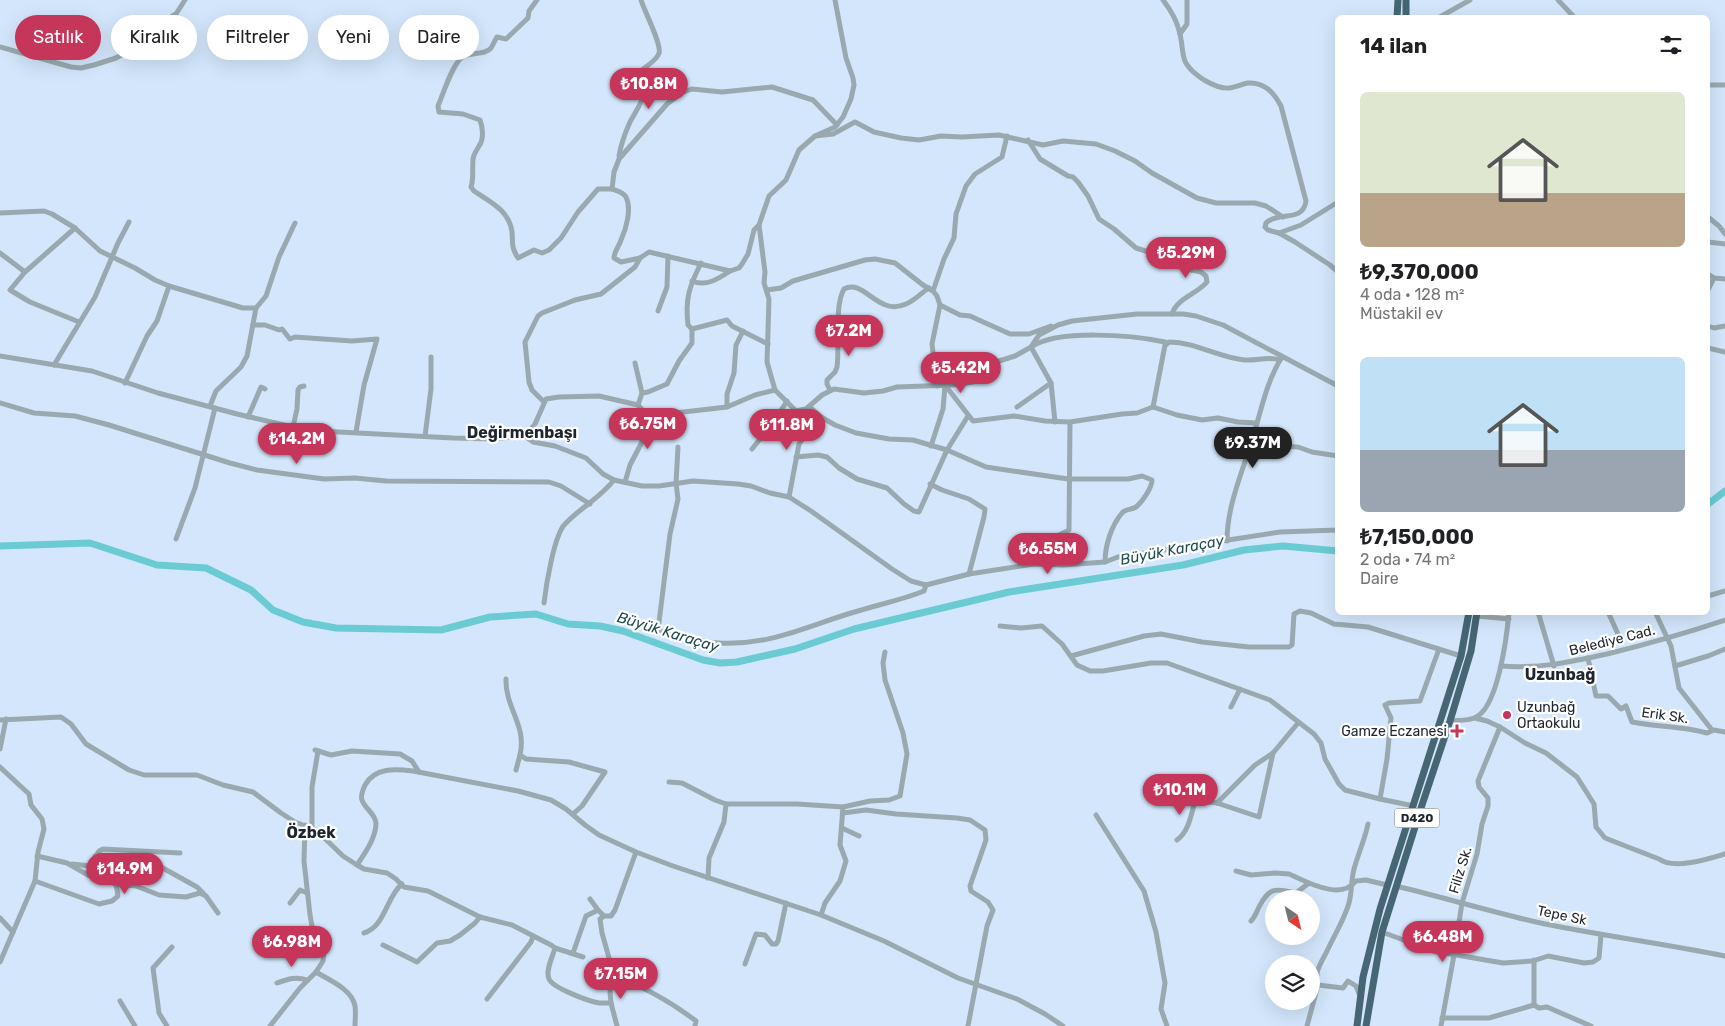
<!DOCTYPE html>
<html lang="tr">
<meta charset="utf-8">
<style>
:root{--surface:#fff;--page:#f2f2f2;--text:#202124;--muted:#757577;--accent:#c5365a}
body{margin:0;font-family:Rubik,sans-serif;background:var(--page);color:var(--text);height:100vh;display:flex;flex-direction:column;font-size:19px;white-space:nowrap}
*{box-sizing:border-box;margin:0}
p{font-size:16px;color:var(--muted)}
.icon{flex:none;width:28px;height:28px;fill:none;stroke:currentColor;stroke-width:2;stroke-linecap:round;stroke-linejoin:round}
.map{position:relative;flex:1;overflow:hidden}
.sheet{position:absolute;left:1335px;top:15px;width:375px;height:600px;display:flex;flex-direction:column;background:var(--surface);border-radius:8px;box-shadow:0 5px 20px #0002}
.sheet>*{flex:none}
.guide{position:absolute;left:15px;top:15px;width:475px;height:45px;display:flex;gap:10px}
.needle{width:32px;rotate:145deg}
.buttons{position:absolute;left:1265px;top:890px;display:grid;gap:10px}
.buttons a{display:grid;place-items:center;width:55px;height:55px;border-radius:50%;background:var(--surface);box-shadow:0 5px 20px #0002;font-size:25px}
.price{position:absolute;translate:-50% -42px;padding:0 11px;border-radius:18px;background:var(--accent);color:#fff;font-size:16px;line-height:32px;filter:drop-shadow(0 1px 2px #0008)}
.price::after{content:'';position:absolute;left:50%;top:30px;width:15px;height:11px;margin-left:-8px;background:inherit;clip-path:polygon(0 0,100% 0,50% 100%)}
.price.selected{background:#222;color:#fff}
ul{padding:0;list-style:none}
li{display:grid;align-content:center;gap:10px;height:265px;padding:0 25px}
li span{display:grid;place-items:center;height:155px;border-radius:8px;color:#555}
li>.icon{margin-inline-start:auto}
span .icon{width:90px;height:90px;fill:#fffc;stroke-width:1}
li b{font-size:21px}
h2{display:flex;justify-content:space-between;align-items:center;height:60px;padding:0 25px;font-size:21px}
.chip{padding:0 18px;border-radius:22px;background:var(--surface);box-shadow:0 5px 20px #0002;font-size:18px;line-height:45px}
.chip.selected{background:var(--accent);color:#fff}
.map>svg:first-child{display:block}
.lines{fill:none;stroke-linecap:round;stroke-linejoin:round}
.river{stroke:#6acbd2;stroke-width:7}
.minor{stroke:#9aa9b0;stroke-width:5}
.highway{stroke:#466674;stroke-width:7}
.poi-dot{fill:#c5365a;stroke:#fff;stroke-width:2}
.labels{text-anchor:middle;stroke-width:4.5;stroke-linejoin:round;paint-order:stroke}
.shield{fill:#fff;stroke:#61676d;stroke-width:1}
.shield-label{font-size:12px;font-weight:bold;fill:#1d262f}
.street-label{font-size:14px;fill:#1d262f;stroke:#fff}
.poi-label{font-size:14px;fill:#1d262f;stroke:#fff;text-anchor:start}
.water-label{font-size:15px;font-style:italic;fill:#1f4b4e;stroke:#fff}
.quarter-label{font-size:16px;font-weight:bold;fill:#1d262f;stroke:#fff}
</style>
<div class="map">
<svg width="1725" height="1026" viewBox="0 0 1725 1026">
<rect width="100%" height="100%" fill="#d3e6fb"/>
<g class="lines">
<g class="river">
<path d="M 1708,504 L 1725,491"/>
<path d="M 0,546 L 90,543 L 157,565 L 206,568 L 251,590 L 273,610 L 303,622 L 336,628 L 441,630 L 490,617 L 536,614 L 568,624 L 600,626 L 623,631 L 703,660 L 720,663 L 737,662 L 795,649 L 854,629 L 1009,592 L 1183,565 L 1244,550 L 1283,546 L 1338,551"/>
</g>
<g class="minor">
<path d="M 537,0 L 529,11 L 528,18 L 506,39 L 497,37 C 495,40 493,45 491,48 C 485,56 469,51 461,58 C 451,68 444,92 438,106 L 439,112 L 463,114 L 480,120 C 483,128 484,139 479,146 C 476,152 473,154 473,160 C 472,170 474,178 471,187 L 474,191 C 490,202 509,210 512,232 C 513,244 511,247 518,258 L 534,250 L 542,253 L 549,250 L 561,238 L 578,212 L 598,189 L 612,189"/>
<path d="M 1163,0 C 1169,8 1175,17 1178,27 C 1187,54 1175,61 1204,80 C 1211,84 1221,89 1229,88 C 1236,87 1242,84 1248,83 C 1265,82 1274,93 1281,106 L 1306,201 C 1303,223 1278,211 1266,223 L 1265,227 L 1268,230 L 1279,233 L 1295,242 L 1330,265 L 1338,272"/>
<path d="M 1558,0 L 1575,18"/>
<path d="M 1438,18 L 1470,0"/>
<path d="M 1180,34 L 1187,24 L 1187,0"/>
<path d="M 0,47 L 71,67 L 81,68 L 94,65 L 116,58 L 136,47 L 154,27 L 176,14 L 185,0"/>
<path d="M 1708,85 L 1725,85"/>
<path d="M 815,136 L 833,134 L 855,122 L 874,132 L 901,138 L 919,140 L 941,136 L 962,137 L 999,135 L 1043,145 L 1063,141 L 1096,144 L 1115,151 L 1135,161 L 1152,173 L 1197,198 L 1216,203 L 1255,203 L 1266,206 L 1283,217"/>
<path d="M 1028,140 L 1040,159 L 1068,176 L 1073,177 L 1078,182 L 1088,196 L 1099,219 L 1114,229 L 1136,248 L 1161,256 L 1191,270 L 1201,272 L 1206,276 L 1207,282 C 1197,294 1177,298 1172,314"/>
<path d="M 619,156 C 621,144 625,133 630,122 C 634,114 641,105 643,96 C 644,88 638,81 639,73 C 644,67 657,61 659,53 C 662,45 644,10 641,0"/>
<path d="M 0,213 L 44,211 L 52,214 L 75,228 L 100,251 L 135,268 L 155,280 L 169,286 L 243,308 L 256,308"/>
<path d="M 1708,217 L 1719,226 L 1725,234"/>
<path d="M 759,225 L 769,196 L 786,180 L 799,150 L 815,136 L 835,127 L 843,117 L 851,99 L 854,85 L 853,78 L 846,58 L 835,0"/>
<path d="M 75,228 L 25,272 L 10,290 L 30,302 L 79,322"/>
<path d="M 1279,233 L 1301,225 L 1338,202"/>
<path d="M 1708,242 L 1725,244"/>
<path d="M 0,253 L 25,272"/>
<path d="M 640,258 L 621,262 L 614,258 C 614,251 619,247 621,240 C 626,229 632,209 626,197 C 623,192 617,191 612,189 L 614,172 L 619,159 L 667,104 L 681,93 L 692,89 L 722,92 L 772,87 L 813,100 L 837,125"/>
<path d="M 1708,274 L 1714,278 L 1725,279"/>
<path d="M 692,281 C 706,287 718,279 730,271"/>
<path d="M 767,290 L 781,288 L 793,281 L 865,260 L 875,259 L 895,263 L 923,285 L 933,291 L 937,296 L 940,305 L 932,344 L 937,386"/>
<path d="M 1708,290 L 1714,278"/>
<path d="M 933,291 L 944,259 L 954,238 L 956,214 L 966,186 L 975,174 L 1002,157 L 1007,136"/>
<path d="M 940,305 L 960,315 L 970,316 L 1010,334 L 1029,334 L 1051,326"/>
<path d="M 658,311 L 667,287 L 668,256"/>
<path d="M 253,325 L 265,325 L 279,330 L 282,329 L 290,339 L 295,337 L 352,341 L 377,339 L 364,385 L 356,432"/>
<path d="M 1708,326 L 1714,328 L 1725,326"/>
<path d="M 692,329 L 688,325 C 685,299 689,287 701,263"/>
<path d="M 1708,348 L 1725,352"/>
<path d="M 0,356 L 92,371 L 158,393 L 237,414 L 293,427 L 320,431 L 453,438 L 492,439 L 525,436 L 535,424 L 546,399 L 559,397 L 599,396 L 638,405 L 644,412 L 666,414 L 727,407 L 755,395 L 775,390 L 796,411 L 806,409 L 822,395 L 834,389 L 864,393 L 883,391 L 897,387 L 953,385 L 973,382 L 999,361 L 1015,356 L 1031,347 L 1039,335 L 1058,325 L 1072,321 L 1137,314 L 1183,314 L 1196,316 L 1223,325 L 1338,386"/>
<path d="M 635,363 L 642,393"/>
<path d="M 54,365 L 95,297 L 118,243 L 129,222"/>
<path d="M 125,383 L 147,336 L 157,321 L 169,286"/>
<path d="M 945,385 L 973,421 L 1014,416 L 1045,421 L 1070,422 L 1122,414 L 1137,413 L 1153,407 L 1177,415 L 1202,420 L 1218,418 L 1238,422 L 1257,423"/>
<path d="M 830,390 L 827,384 L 827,380 L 835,372 L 837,367 C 840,347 834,306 844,289 C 864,278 878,317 906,304 C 914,301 921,293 929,288"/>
<path d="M 544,402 L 532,390 L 529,382 L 525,342 L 538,316 L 542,313 L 575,300 L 601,294 L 635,267 L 640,258 L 649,252 L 730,271 L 739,268 L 742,264 L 748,254 L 754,230 L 759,225 L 765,272 L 764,283 L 769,299 L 767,362 L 775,390"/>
<path d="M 0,403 L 34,413 L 75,416 L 109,425 L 230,463 L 257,470 L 324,479 L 355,478 L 386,481 L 549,482 L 561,486 L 590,504"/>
<path d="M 638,405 L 642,393 L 648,392 L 667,384 L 679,361 L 692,343 L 692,329 L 727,320 L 732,326 L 768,344"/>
<path d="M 210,406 L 216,391 L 241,367 L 247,356 L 256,308 L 266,296 L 279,257 L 295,223"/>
<path d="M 727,407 L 727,394 L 734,373 L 736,345 L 743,331"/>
<path d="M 810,407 L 821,417 L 835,425 L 856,433 L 889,439 L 913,440 L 947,450 L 986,467 L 1068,479 L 1128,479 L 1142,476 L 1152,480 C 1152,488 1142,502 1136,507 C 1131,510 1125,509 1122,513 C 1111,526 1105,546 1105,562"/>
<path d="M 1017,407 L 1051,383"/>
<path d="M 1153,407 L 1165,345 L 1169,342 C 1196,342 1219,358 1245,360 C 1257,361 1268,356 1280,360"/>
<path d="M 248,417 L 261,387 L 265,389"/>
<path d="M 1055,422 L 1051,383 L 1031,347 C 1058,329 1132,335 1165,342 L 1167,344"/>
<path d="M 293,427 L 297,409 L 298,390 L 300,387 L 304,386"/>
<path d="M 1255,432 L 1282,446 L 1298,447 L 1312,452 L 1338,456"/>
<path d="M 425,436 L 431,389 L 431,357"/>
<path d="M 525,436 L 533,442 L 555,446 L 586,458 L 603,474 L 614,480 L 642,486 L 659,486 L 693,481 L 738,484 L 751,486 L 770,493 L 789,497 L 811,511 L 892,569 L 911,581 L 926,585 L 969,574 L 1034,564 L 1063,565 L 1105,562 L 1118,557 L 1280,532 L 1338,530"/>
<path d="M 931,446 L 943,409 L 945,386"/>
<path d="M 678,447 L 676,483 L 678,499 L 670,534 L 658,630 C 677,634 698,642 718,643 C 772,646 808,625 858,611 C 880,604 902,600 924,591 L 926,585"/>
<path d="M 752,449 L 772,424 L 787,401"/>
<path d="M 796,457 L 818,455 L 827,457 L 839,468 L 857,479 L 887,488 L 904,504 L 914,511 L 919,512 L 947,450 L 968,416"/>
<path d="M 625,482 L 630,465 L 642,442 L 641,427 L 644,412"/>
<path d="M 930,484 L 942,490 L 969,499 L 985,509 L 984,517 L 969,574"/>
<path d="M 789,497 L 799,444 L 814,424 L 816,413"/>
<path d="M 176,539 L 195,488 L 215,408"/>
<path d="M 1227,541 C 1227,506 1242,473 1252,440 C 1261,412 1266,382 1282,357"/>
<path d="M 1034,564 C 1040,547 1053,537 1069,530 L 1070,422"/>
<path d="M 1708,596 L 1725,591"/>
<path d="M 544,603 C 546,586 554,535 565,524 C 580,508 600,498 614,480"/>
<path d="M 1538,612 L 1554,666"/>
<path d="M 1608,612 L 1618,634"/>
<path d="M 1659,612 L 1656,614 L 1671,646 L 1679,688 L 1712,730"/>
<path d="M 1477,616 L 1509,619"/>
<path d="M 1000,626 L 1021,628 L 1042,626 L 1062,644 L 1077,665 L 1090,671 L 1103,671 L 1151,663 L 1167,663 L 1270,700 L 1314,734 L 1321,743 L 1325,759 L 1334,775 L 1339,784 L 1345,790 L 1380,799 L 1414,806"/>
<path d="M 1071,656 L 1144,636 L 1161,634 L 1202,642 L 1249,647 L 1289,647 L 1292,645 L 1294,614 L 1300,611 L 1311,613 L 1334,624 L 1368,627 L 1461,656"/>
<path d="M 1588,658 L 1596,696 L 1608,696 L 1621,709 L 1626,706 L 1632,722 C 1657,727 1683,726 1707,733 L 1714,730 L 1725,732"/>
<path d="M 1501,666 C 1538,669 1571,662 1607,654 C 1647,644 1686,633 1725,620"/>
<path d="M 1675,666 L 1708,656 L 1725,649"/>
<path d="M 506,679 C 505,708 527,725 520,755 L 526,759 L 569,762 L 605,772 L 582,806 L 573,814"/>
<path d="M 1231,707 L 1240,689"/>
<path d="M 1475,718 L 1487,721 L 1500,727 L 1525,743 L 1546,753 L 1577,777 L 1594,804 L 1596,827 L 1605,838 L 1659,859 C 1674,870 1708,859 1725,854"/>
<path d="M 0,720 L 61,717 L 71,724 L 86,744 L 129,770 L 144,775 L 197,775 L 223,785 L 253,792 L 281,813 L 295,822 L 316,830 L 343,856 L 357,865 L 364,869 L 387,873 L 396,879 L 404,887 L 428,891 L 480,917 L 512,925 L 551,945 L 555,948 C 553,956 545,971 549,979 C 553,988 588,1001 599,1003 C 603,1003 607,1003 611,1003"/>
<path d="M 1450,721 C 1458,720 1467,721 1474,718 C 1498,710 1507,635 1509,612"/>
<path d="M 0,749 L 6,719"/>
<path d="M 315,750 L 331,755 L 352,751 L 400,754 L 412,761 L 419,772"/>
<path d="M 0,767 L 29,794 L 31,805 L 42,819 L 44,829 L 38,852 L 35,881 L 0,962"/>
<path d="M 516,770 L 520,755"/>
<path d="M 669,782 L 682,783 L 715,800 L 726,804 L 797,804 L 843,807"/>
<path d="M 1380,799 L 1387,759 L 1391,718 L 1385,705 L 1389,703 L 1420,701 L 1439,649"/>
<path d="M 1192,800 L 1217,803 L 1259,817 L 1273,753"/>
<path d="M 1217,803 L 1255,765 L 1273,753 L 1298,723"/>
<path d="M 843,813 L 866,810 L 896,814 L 957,818 L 970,820 L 985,830 L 986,840 L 970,886 L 971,891 L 988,902 L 993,910 L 987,926 L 968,1026"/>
<path d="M 1096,815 L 1144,891 L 1156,932 L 1160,955 L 1165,983 L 1161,1009 L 1167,1026"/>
<path d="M 312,828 L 312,787 L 318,751"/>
<path d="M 842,828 L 859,836"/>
<path d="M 1177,840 C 1189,831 1191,815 1195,801"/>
<path d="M 37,856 L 67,863 L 88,875 L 116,884 L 136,886 L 159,895 L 186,897 L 200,893 L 206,896 L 218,913"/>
<path d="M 95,856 L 128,868 L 144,865 L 161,867 L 197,887 L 204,894"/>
<path d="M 72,864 L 90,866 L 99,851 L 103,849 L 180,853"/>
<path d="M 357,865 C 365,853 376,838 376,823 C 375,813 365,809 362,800 C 360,795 363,790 365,785 C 375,767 395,769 413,771 L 518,791 L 551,800 L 566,809 L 585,825 L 599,835 L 636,852 L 673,866 L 821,915 L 884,941 L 958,978 L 1017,999 L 1045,1014 L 1063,1026"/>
<path d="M 1236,871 L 1251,875 L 1275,873 L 1289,874 L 1309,883"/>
<path d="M 708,878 L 709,858 L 724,822 L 726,804"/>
<path d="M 35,881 L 99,904 L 112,901 L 118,896 L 116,884"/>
<path d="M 1396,886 C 1446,898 1495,913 1545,924 C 1605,936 1665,944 1725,956"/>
<path d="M 590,899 L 598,910"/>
<path d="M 290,903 L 300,890 L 307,893"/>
<path d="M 821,915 L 825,903 L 840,881 L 846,861 L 840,845 L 843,807 L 870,801 L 889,800 L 900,796 L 907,754 L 903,733 L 885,680 L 883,663 L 885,652"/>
<path d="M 0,918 L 13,932"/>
<path d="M 1251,921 C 1255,917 1256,913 1259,907 C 1269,887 1276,888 1296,893 L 1309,883 C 1324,889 1344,896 1356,881 L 1366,880 L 1387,885"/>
<path d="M 1382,932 L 1433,951 L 1503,963 L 1533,961 L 1548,956 L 1584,963 L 1593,962 L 1599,958 L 1601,935"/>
<path d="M 364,933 C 385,927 386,897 402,884"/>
<path d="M 383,945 L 417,962 L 437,943 L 450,941 L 460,935 L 475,923 L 480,917"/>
<path d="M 555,948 L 583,957"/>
<path d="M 573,953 L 586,916 L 598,910 L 604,916"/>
<path d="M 1534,960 L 1534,1005"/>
<path d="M 745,964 L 756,934 L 765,935 L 772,944 L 776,944 L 778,941 L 786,903"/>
<path d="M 316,972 C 329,980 352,989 355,1006 C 356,1012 355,1019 355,1026"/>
<path d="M 613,974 C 646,989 667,999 696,1021 L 695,1026"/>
<path d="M 277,983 C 288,979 296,976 307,980"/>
<path d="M 1318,985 L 1343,988 L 1348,981 L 1356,986 L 1360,996"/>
<path d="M 487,999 L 531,942 L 533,937"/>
<path d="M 120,1001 L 135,1026"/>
<path d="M 1442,1018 L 1489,1018 L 1534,1005 L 1539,1008 L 1547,1007 L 1591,1026"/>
<path d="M 167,1026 L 159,1013 L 153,968 L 172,947"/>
<path d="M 270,1026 L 300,988 L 316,972 L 323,961 L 324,951 L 321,941 L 312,926 L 310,915 L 304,861 L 305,825"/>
<path d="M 617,1026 L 611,1003 L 610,992 L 613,972 L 602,933 L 600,919 L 604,916 L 611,916 L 615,910 L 636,852"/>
<path d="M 1307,1026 L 1318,985 C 1313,972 1323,960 1328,949 C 1335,934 1344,920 1349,903 C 1352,892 1351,880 1354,869 C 1358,854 1365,839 1368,824"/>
<path d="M 1441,1026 L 1454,955 L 1462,903 L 1477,854 L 1482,824 L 1488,806 L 1488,798 L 1479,787 L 1478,781 L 1500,727"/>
</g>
<g class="highway">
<path d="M 1406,0 L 1406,18"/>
<path d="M 1397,18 L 1398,0"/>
<path d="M 1357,1026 L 1363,977 L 1380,909 L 1461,656 L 1469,612"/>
<path d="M 1366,1026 L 1382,932 L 1421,808 L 1450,721 L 1471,651 L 1477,612"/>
</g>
</g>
<g class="poi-dot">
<circle cx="1507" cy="715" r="5"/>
<path d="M1454.5 723.5h5v5h5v5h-5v5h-5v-5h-5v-5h5z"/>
</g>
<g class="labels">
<rect class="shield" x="1394.5" y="808.5" width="45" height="19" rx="4"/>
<g class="shield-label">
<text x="1417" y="822">D420</text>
</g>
<g class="street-label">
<text transform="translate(1612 640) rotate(-14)" y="5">Belediye Cad.</text>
<text transform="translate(1665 715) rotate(8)" y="5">Erik Sk.</text>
<text transform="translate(1460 870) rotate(-73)" y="5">Filiz Sk.</text>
<text transform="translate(1562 915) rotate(12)" y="5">Tepe Sk</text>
</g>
<g class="poi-label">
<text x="1517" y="712">Uzunbağ<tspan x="1517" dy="16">Ortaokulu</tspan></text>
<text x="1447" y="736" text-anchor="end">Gamze Eczanesi</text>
</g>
<g class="water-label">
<text transform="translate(1172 550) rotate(-11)" y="5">Büyük Karaçay</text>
<text transform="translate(668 632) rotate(17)" y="5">Büyük Karaçay</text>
</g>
<g class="quarter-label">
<text x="522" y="438">Değirmenbaşı</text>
<text x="1560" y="680">Uzunbağ</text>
<text x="311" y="838">Özbek</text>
</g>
</g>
</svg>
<div class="buttons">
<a><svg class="needle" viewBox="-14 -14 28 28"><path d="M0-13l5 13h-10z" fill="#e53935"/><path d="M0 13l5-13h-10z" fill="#757577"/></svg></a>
<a><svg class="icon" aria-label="layers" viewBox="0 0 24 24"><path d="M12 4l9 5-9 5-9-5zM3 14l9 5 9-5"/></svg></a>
</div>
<b class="price" style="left:649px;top:110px">₺10.8M</b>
<b class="price" style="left:1186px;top:279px">₺5.29M</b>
<b class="price" style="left:849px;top:357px">₺7.2M</b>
<b class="price" style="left:961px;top:394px">₺5.42M</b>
<b class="price" style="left:648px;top:450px">₺6.75M</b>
<b class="price" style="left:787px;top:451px">₺11.8M</b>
<b class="price" style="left:297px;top:465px">₺14.2M</b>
<b class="price selected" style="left:1253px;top:469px">₺9.37M</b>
<b class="price" style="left:1048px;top:575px">₺6.55M</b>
<b class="price" style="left:1180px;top:816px">₺10.1M</b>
<b class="price" style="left:125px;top:895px">₺14.9M</b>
<b class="price" style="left:1443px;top:963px">₺6.48M</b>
<b class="price" style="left:292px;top:968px">₺6.98M</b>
<b class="price" style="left:621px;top:1000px">₺7.15M</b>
<div class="guide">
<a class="chip selected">Satılık</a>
<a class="chip">Kiralık</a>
<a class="chip">Filtreler</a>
<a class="chip">Yeni</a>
<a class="chip">Daire</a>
</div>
<section class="sheet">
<h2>14 ilan<svg class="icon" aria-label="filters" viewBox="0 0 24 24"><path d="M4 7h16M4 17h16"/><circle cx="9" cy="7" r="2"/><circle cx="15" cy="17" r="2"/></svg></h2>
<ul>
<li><span style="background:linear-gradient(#dfe7d0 65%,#b9a48a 0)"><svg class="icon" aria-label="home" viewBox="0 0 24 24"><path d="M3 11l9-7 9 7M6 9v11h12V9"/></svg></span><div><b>₺9,370,000</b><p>4 oda · 128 m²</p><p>Müstakil ev</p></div></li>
<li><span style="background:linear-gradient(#bfe0f5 60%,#9aa5b1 0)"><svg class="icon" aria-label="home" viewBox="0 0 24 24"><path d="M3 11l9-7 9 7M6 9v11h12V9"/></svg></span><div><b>₺7,150,000</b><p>2 oda · 74 m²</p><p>Daire</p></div></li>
</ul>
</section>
</div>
